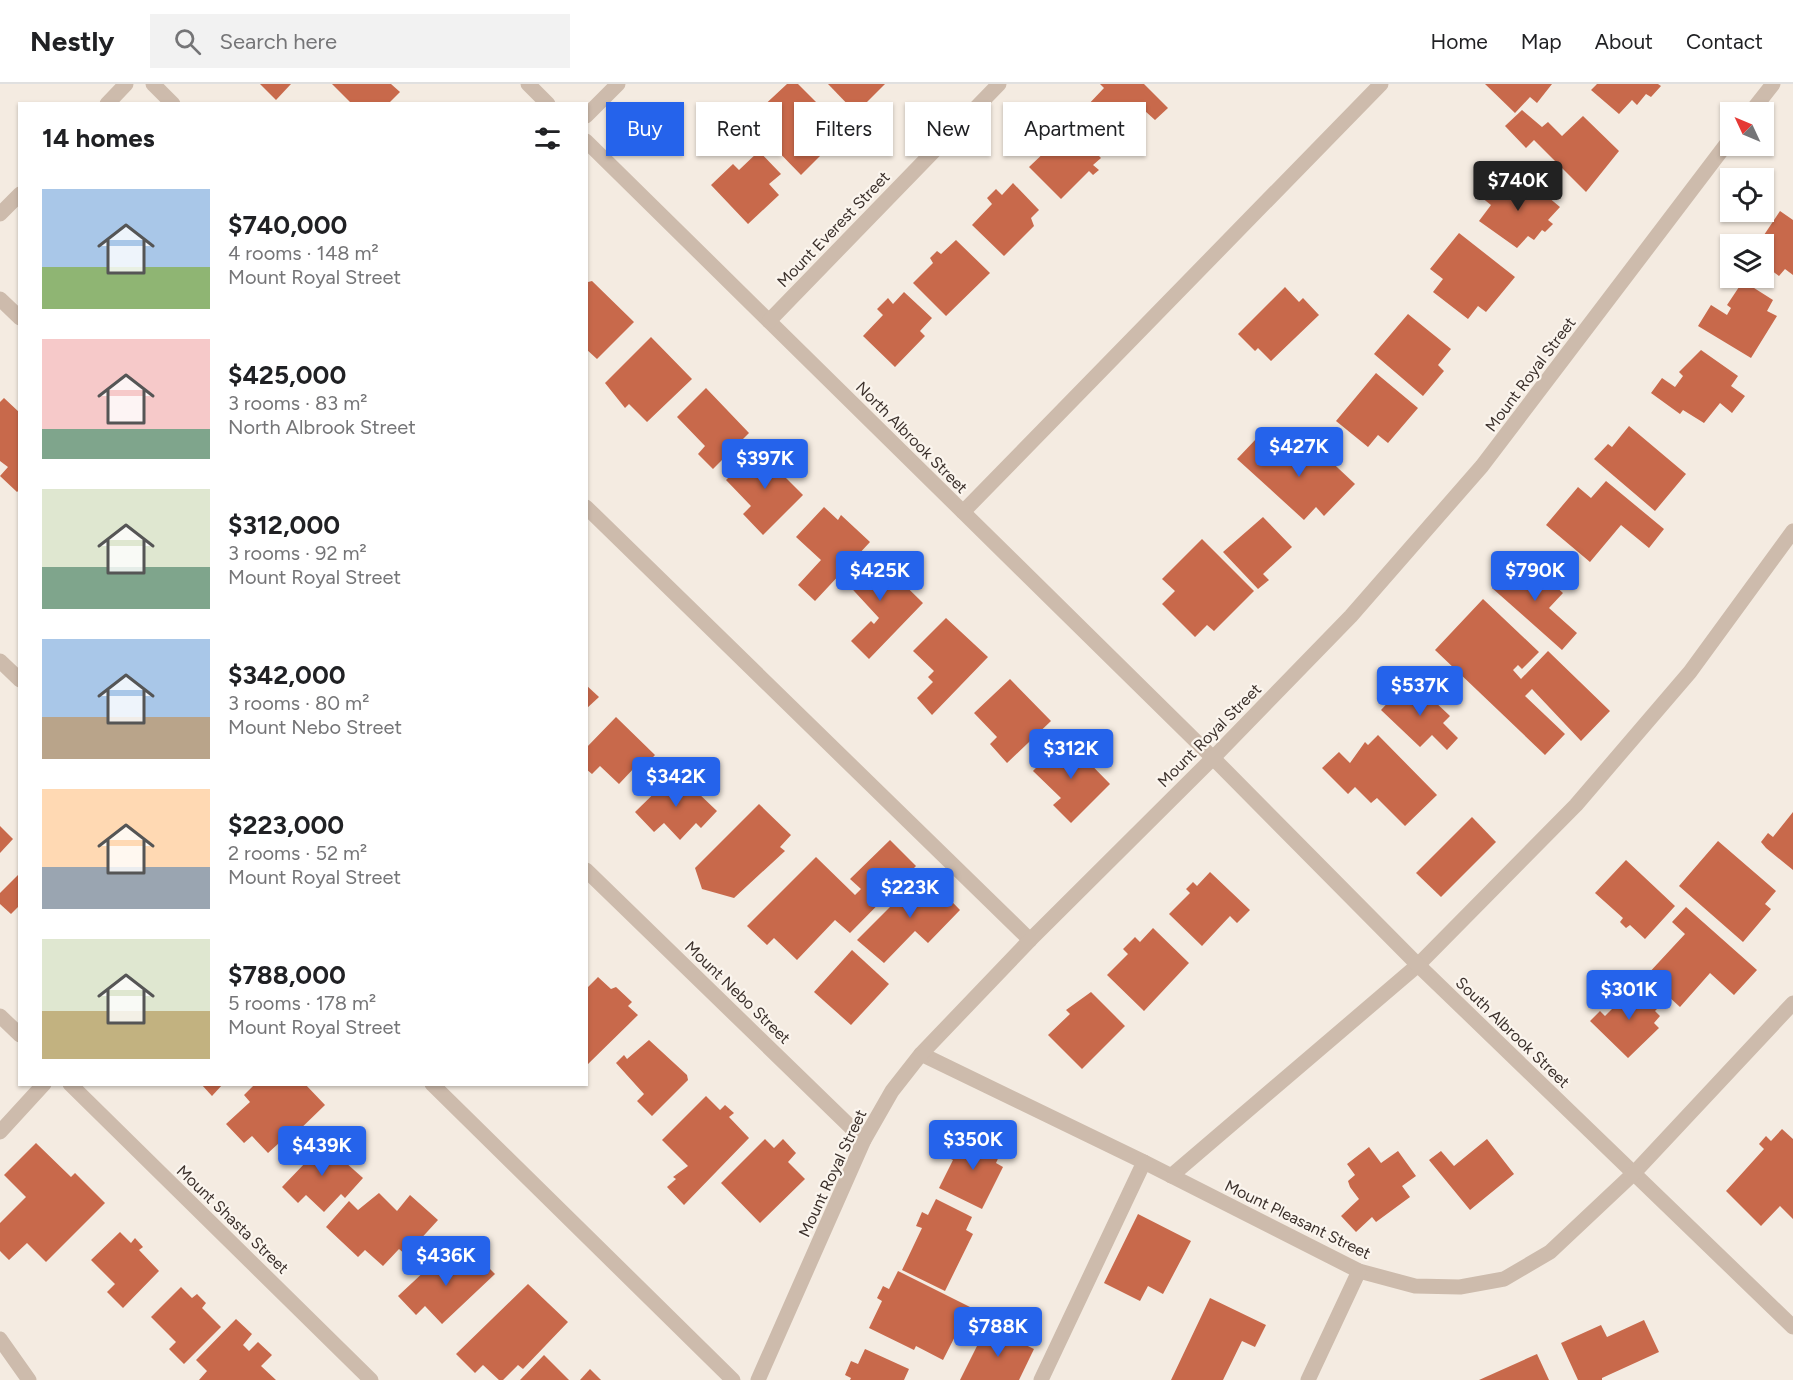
<!DOCTYPE html>
<meta charset="utf-8">
<style>
:root{--surface:#fff;--page:#f2f2f2;--text:#202124;--muted:#757577;--line:#e0e0e0;--accent:#2563eb}
body{margin:0;font-family:Figtree,sans-serif;background:var(--page);color:var(--text);height:100vh;display:flex;flex-direction:column;font-size:22px;white-space:nowrap}
*{box-sizing:border-box;margin:0}
p{font-size:20px;color:var(--muted)}
.icon{flex:none;width:33px;height:33px;fill:none;stroke:currentColor;stroke-width:2;stroke-linecap:round;stroke-linejoin:round}
.map{position:relative;flex:1;overflow:hidden}
.drawer{position:absolute;left:18px;top:18px;width:570px;height:984px;display:flex;flex-direction:column;background:var(--surface);border-radius:0px;box-shadow:0 2px 4px #0004}
.drawer>*{flex:none}
.top-card{position:absolute;left:606px;top:18px;width:570px;height:54px;display:flex;gap:12px}
.needle{width:39px;rotate:314deg}
.buttons{position:absolute;left:1720px;top:18px;display:grid;gap:12px}
.buttons a{display:grid;place-items:center;width:54px;height:54px;border-radius:0px;background:var(--surface);box-shadow:0 2px 4px #0004;font-size:30px}
.price{position:absolute;translate:-50% -51px;padding:0 14px;border-radius:6px;background:var(--accent);color:#fff;font-size:20px;line-height:39px;filter:drop-shadow(0 2px 3px #0008)}
.price::after{content:'';position:absolute;left:50%;top:36px;width:18px;height:14px;margin-left:-9px;background:inherit;clip-path:polygon(0 0,100% 0,50% 100%)}
.price.on{background:#222;color:#fff}
ul{padding:0;list-style:none}
li{display:flex;align-items:center;gap:18px;height:150px;padding:0 24px}
li span{display:grid;place-items:center;flex:none;width:168px;height:120px;border-radius:0px;color:#555}
li>.icon{margin-inline-start:auto}
span .icon{width:72px;height:72px;fill:#fffc;stroke-width:1}
li b{font-size:26px}
h2{display:flex;justify-content:space-between;align-items:center;height:72px;padding:0 24px;font-size:26px}
.pill{padding:0 21px;border-radius:0px;background:var(--surface);box-shadow:0 2px 4px #0004;font-size:21px;line-height:54px}
.pill.on{background:var(--accent);color:#fff}
header{display:flex;align-items:center;gap:36px;box-sizing:border-box;height:84px;padding:0 30px;background:var(--surface);border-bottom:2px solid var(--line)}
header strong{font-size:28px}
nav{display:flex;gap:33px;margin-inline-start:auto;font-size:21px}
.search{width:420px;height:54px;background:var(--page);display:flex;align-items:center;gap:15px;box-sizing:border-box;padding:0 21px;border-radius:0px;color:var(--muted);font-size:22px}
.map>svg:first-child{display:block}
.building{fill:#c8694b}
.lines{fill:none;stroke-linecap:round;stroke-linejoin:round}
.service{stroke:#cdbbac;stroke-width:15}
.minor{stroke:#cdbbac;stroke-width:15}
.labels{text-anchor:middle;stroke-width:4.5;stroke-linejoin:round;paint-order:stroke}
.street-label{font-size:16px;fill:#3b302b;stroke:#fbf5ee}
</style>
<header>
<strong>Nestly</strong>
<div class="search"><svg class="icon" aria-label="search" viewBox="0 0 24 24"><circle cx="10" cy="10" r="6"/><path d="M15 15l6 6"/></svg>Search here</div>
<nav><a>Home</a><a>Map</a><a>About</a><a>Contact</a></nav>
</header>
<div class="map">
<svg width="1793" height="1296" viewBox="0 0 1793 1296">
<rect width="100%" height="100%" fill="#f4ebe1"/>
<g class="building">
<path d="M 260,0 L 291,0 L 276,16 Z"/>
<path d="M 332,0 L 391,0 L 400,8 L 388,20 L 352,20 Z"/>
<path d="M 787,0 L 798,0 L 832,34 L 820,46 L 833,59 L 801,91 L 766,55 L 777,44 L 760,25 Z"/>
<path d="M 828,0 L 885,0 L 856,29 Z"/>
<path d="M 1100,0 L 1144,0 L 1168,24 L 1155,36 L 1145,27 L 1117,56 L 1085,24 L 1104,4 Z"/>
<path d="M 1485,0 L 1552,0 L 1537,19 L 1530,13 L 1515,29 Z"/>
<path d="M 1597,0 L 1658,0 L 1661,2 L 1651,13 L 1646,10 L 1637,21 L 1632,16 L 1619,30 L 1591,6 Z"/>
<path d="M 1522,26 L 1542,43 L 1548,38 L 1562,52 L 1583,32 L 1619,67 L 1586,108 L 1534,56 L 1526,64 L 1505,42 Z"/>
<path d="M 1070,42 L 1101,74 L 1093,81 L 1099,86 L 1093,91 L 1089,87 L 1061,115 L 1029,83 L 1050,63 L 1044,57 L 1053,49 L 1057,54 Z"/>
<path d="M 759,67 L 781,90 L 769,100 L 779,111 L 748,140 L 711,101 L 733,80 L 739,86 Z"/>
<path d="M 1524,93 L 1560,123 L 1548,136 L 1553,140 L 1545,148 L 1542,146 L 1534,156 L 1528,152 L 1517,164 L 1479,137 L 1491,121 L 1481,113 L 1494,98 L 1509,111 Z"/>
<path d="M 1013,99 L 1039,126 L 1031,134 L 1034,142 L 1004,172 L 972,141 L 992,120 L 987,114 L 996,105 L 1002,111 Z"/>
<path d="M 1780,127 L 1793,136 L 1793,191 L 1785,185 L 1779,192 L 1764,181 L 1764,160 L 1758,160 Z"/>
<path d="M 1459,149 L 1515,193 L 1486,228 L 1478,222 L 1468,235 L 1433,208 L 1443,195 L 1430,185 Z"/>
<path d="M 956,156 L 990,189 L 946,232 L 913,199 L 933,179 L 930,174 L 937,167 L 941,170 Z"/>
<path d="M 586,197 L 588,198 L 592,197 L 634,238 L 597,275 L 586,265 Z"/>
<path d="M 1743,197 L 1773,216 L 1767,227 L 1777,232 L 1751,274 L 1698,242 L 1711,221 L 1727,231 L 1731,224 L 1727,221 Z"/>
<path d="M 1285,203 L 1299,218 L 1303,214 L 1319,231 L 1271,277 L 1258,264 L 1255,267 L 1238,250 Z"/>
<path d="M 904,208 L 932,234 L 920,247 L 925,252 L 895,283 L 863,252 L 883,231 L 877,225 L 888,214 L 893,220 Z"/>
<path d="M 1408,230 L 1451,265 L 1438,281 L 1444,287 L 1423,312 L 1374,270 Z"/>
<path d="M 651,253 L 692,295 L 647,338 L 629,320 L 625,324 L 605,299 Z"/>
<path d="M 1701,266 L 1738,292 L 1731,302 L 1745,312 L 1732,329 L 1720,319 L 1704,339 L 1683,326 L 1680,330 L 1651,309 L 1662,294 L 1675,303 L 1683,292 L 1679,288 Z"/>
<path d="M 1376,289 L 1418,324 L 1388,359 L 1378,351 L 1368,363 L 1336,337 Z"/>
<path d="M 706,304 L 749,349 L 713,385 L 698,370 L 705,362 L 677,333 Z"/>
<path d="M 4,314 L 20,329 L 20,405 L 17,408 L 0,392 L 8,383 L 0,377 L 0,318 Z"/>
<path d="M 1629,342 L 1686,390 L 1655,427 L 1594,375 L 1608,360 L 1612,363 Z"/>
<path d="M 1256,355 L 1284,381 L 1293,371 L 1299,377 L 1318,356 L 1326,363 L 1321,368 L 1355,400 L 1324,432 L 1316,423 L 1304,436 L 1237,375 Z"/>
<path d="M 758,365 L 772,379 L 779,373 L 791,385 L 784,392 L 803,411 L 763,451 L 743,430 L 751,422 L 726,396 Z"/>
<path d="M 1606,397 L 1664,445 L 1649,464 L 1621,441 L 1590,478 L 1546,441 L 1578,403 L 1591,414 Z"/>
<path d="M 824,423 L 838,436 L 841,431 L 870,458 L 815,517 L 798,501 L 821,476 L 796,453 Z"/>
<path d="M 1263,433 L 1292,463 L 1263,490 L 1269,496 L 1258,505 L 1223,468 Z"/>
<path d="M 1202,455 L 1254,507 L 1214,547 L 1207,541 L 1195,553 L 1162,520 L 1175,507 L 1162,495 Z"/>
<path d="M 870,467 L 923,519 L 869,575 L 851,557 L 871,537 L 874,540 L 879,534 L 843,495 Z"/>
<path d="M 1525,475 L 1563,509 L 1549,524 L 1577,549 L 1562,566 L 1492,504 L 1506,488 L 1510,492 Z"/>
<path d="M 1483,515 L 1539,568 L 1522,585 L 1518,581 L 1513,586 L 1521,595 L 1548,567 L 1610,627 L 1581,657 L 1532,605 L 1525,612 L 1565,650 L 1545,671 L 1435,566 Z"/>
<path d="M 946,534 L 988,573 L 932,631 L 917,614 L 933,598 L 928,593 L 934,587 L 913,567 Z"/>
<path d="M 1010,595 L 1051,637 L 1007,679 L 990,660 L 997,653 L 974,629 Z"/>
<path d="M 1415,599 L 1450,632 L 1443,639 L 1458,654 L 1447,666 L 1432,651 L 1420,663 L 1381,626 L 1395,611 L 1399,615 Z"/>
<path d="M 586,601 L 599,613 L 586,625 Z"/>
<path d="M 616,633 L 655,671 L 641,686 L 636,682 L 619,700 L 600,682 L 592,690 L 586,685 L 586,664 Z"/>
<path d="M 1378,651 L 1437,711 L 1405,742 L 1377,714 L 1371,719 L 1355,703 L 1348,710 L 1322,684 L 1339,668 L 1350,679 L 1365,658 L 1368,661 Z"/>
<path d="M 1065,654 L 1110,700 L 1071,739 L 1053,721 L 1061,714 L 1033,687 Z"/>
<path d="M 676,688 L 717,727 L 701,744 L 696,739 L 680,756 L 664,739 L 654,748 L 635,728 Z"/>
<path d="M 759,720 L 791,751 L 780,763 L 785,767 L 734,814 L 702,805 L 695,784 Z"/>
<path d="M 1793,728 L 1793,786 L 1766,764 L 1761,758 L 1768,749 L 1773,753 Z"/>
<path d="M 1472,733 L 1496,758 L 1441,813 L 1416,789 Z"/>
<path d="M 0,742 L 13,755 L 0,769 Z"/>
<path d="M 890,756 L 916,782 L 850,849 L 835,836 L 797,876 L 774,854 L 767,861 L 747,842 L 816,773 L 855,811 L 861,805 L 850,795 Z"/>
<path d="M 1718,757 L 1776,807 L 1765,820 L 1771,825 L 1743,858 L 1679,802 Z"/>
<path d="M 1626,776 L 1675,822 L 1645,855 L 1630,841 L 1626,844 L 1620,838 L 1623,834 L 1595,809 Z"/>
<path d="M 1210,788 L 1250,826 L 1237,839 L 1230,832 L 1202,862 L 1169,830 L 1190,809 L 1186,805 L 1193,798 L 1197,802 Z"/>
<path d="M 20,789 L 20,821 L 11,830 L 0,820 L 0,809 Z"/>
<path d="M 924,789 L 960,826 L 928,859 L 915,847 L 884,879 L 857,856 Z"/>
<path d="M 1686,823 L 1757,886 L 1734,911 L 1710,889 L 1680,923 L 1646,892 L 1685,850 L 1672,838 Z"/>
<path d="M 1153,844 L 1189,879 L 1144,927 L 1107,891 L 1128,870 L 1123,865 L 1135,853 L 1140,858 Z"/>
<path d="M 852,866 L 889,900 L 851,941 L 814,908 Z"/>
<path d="M 598,893 L 611,905 L 616,903 L 632,918 L 628,922 L 638,931 L 586,982 L 586,905 Z"/>
<path d="M 1637,900 L 1659,923 L 1655,927 L 1660,932 L 1654,939 L 1659,944 L 1628,974 L 1590,937 L 1600,927 L 1605,932 Z"/>
<path d="M 1091,908 L 1125,942 L 1082,985 L 1048,951 L 1070,930 L 1066,926 Z"/>
<path d="M 649,956 L 687,991 L 688,996 L 652,1032 L 637,1017 L 644,1010 L 616,979 L 624,971 L 627,975 Z"/>
<path d="M 201,1000 L 223,1000 L 212,1012 Z"/>
<path d="M 255,1000 L 305,1000 L 325,1021 L 292,1053 L 289,1050 L 268,1069 L 252,1052 L 244,1059 L 226,1040 L 250,1018 L 244,1011 Z"/>
<path d="M 706,1012 L 720,1026 L 725,1021 L 734,1029 L 729,1033 L 749,1054 L 684,1121 L 667,1103 L 676,1095 L 673,1093 L 688,1082 L 662,1056 Z"/>
<path d="M 1782,1045 L 1793,1055 L 1793,1135 L 1780,1122 L 1761,1142 L 1726,1107 L 1764,1065 L 1759,1060 L 1766,1052 L 1771,1057 Z"/>
<path d="M 965,1048 L 1002,1066 L 996,1079 L 1003,1083 L 982,1125 L 939,1104 L 953,1076 L 949,1074 Z"/>
<path d="M 318,1054 L 363,1094 L 345,1114 L 341,1110 L 324,1128 L 306,1111 L 298,1119 L 282,1103 L 307,1077 L 302,1072 Z"/>
<path d="M 765,1055 L 774,1064 L 783,1055 L 796,1069 L 788,1078 L 805,1095 L 760,1139 L 721,1099 Z"/>
<path d="M 1487,1055 L 1514,1090 L 1470,1126 L 1429,1076 L 1441,1067 L 1454,1082 Z"/>
<path d="M 36,1059 L 71,1093 L 75,1089 L 105,1119 L 46,1178 L 27,1159 L 9,1176 L 0,1167 L 0,1139 L 26,1113 L 4,1091 Z"/>
<path d="M 1369,1063 L 1381,1079 L 1398,1067 L 1416,1092 L 1402,1102 L 1410,1113 L 1376,1138 L 1372,1133 L 1356,1148 L 1341,1132 L 1359,1115 L 1350,1103 L 1348,1097 L 1355,1091 L 1347,1080 Z"/>
<path d="M 379,1109 L 397,1127 L 410,1111 L 438,1136 L 406,1171 L 399,1165 L 383,1182 L 365,1166 L 358,1173 L 326,1143 L 349,1117 L 358,1126 Z"/>
<path d="M 936,1115 L 972,1133 L 966,1146 L 973,1150 L 945,1207 L 902,1186 L 922,1144 L 916,1142 L 922,1128 L 928,1131 Z"/>
<path d="M 1138,1130 L 1191,1157 L 1163,1210 L 1148,1202 L 1140,1217 L 1104,1199 Z"/>
<path d="M 120,1148 L 131,1159 L 135,1154 L 143,1163 L 139,1166 L 159,1187 L 123,1224 L 107,1208 L 115,1200 L 91,1176 Z"/>
<path d="M 473,1168 L 495,1190 L 442,1240 L 425,1222 L 416,1231 L 398,1212 L 442,1171 L 455,1185 Z"/>
<path d="M 898,1187 L 970,1223 L 943,1276 L 916,1262 L 914,1266 L 869,1244 L 882,1217 L 877,1214 L 883,1202 L 889,1205 Z"/>
<path d="M 528,1200 L 568,1238 L 523,1285 L 518,1281 L 503,1296 L 499,1296 L 483,1281 L 475,1289 L 456,1270 Z"/>
<path d="M 181,1203 L 192,1214 L 197,1210 L 206,1219 L 202,1224 L 221,1243 L 184,1280 L 169,1265 L 176,1258 L 151,1233 Z"/>
<path d="M 1210,1214 L 1266,1241 L 1255,1263 L 1242,1257 L 1223,1296 L 1171,1296 Z"/>
<path d="M 236,1235 L 252,1250 L 243,1261 L 249,1267 L 258,1258 L 272,1271 L 261,1282 L 276,1296 L 199,1296 L 207,1287 L 196,1276 Z"/>
<path d="M 1644,1236 L 1659,1268 L 1602,1294 L 1602,1296 L 1578,1296 L 1561,1259 L 1601,1241 L 1607,1253 Z"/>
<path d="M 987,1242 L 1034,1265 L 1019,1296 L 960,1296 Z"/>
<path d="M 865,1265 L 909,1285 L 904,1296 L 850,1296 L 851,1294 L 845,1291 L 851,1277 L 858,1280 Z"/>
<path d="M 1537,1270 L 1549,1296 L 1479,1296 Z"/>
<path d="M 544,1271 L 569,1296 L 520,1296 Z"/>
<path d="M 590,1285 L 601,1296 L 580,1296 Z"/>
</g>
<g class="lines">
<g class="service">
<path d="M 153,0 L 173,20"/>
<path d="M 586,32 L 618,0"/>
<path d="M 586,423 L 1030,856"/>
<path d="M 963,428 L 1381,0"/>
<path d="M 0,577 L 20,596"/>
<path d="M 432,1000 L 733,1296"/>
<path d="M 0,1048 L 44,1000"/>
<path d="M 1171,1092 L 1418,881 L 1576,721 L 1690,588 L 1793,447"/>
<path d="M 0,1255 L 29,1296"/>
<path d="M 1041,1296 L 1144,1078"/>
</g>
<g class="minor">
<path d="M 528,0 L 548,20"/>
<path d="M 107,20 L 126,0"/>
<path d="M 1751,28 L 1773,0"/>
<path d="M 586,57 L 1213,674 L 1418,881 L 1793,1243"/>
<path d="M 0,130 L 20,110"/>
<path d="M 0,215 L 20,234"/>
<path d="M 769,237 L 999,0"/>
<path d="M 586,786 L 864,1056"/>
<path d="M 0,932 L 20,951"/>
<path d="M 921,970 L 1144,1078 L 1359,1187 L 1415,1202 L 1460,1203 L 1504,1195 L 1550,1168 L 1634,1089 L 1793,919"/>
<path d="M 70,1000 L 371,1296"/>
<path d="M 758,1296 L 864,1056 L 892,1007 L 921,970 L 1030,856 L 1213,674 L 1351,532 L 1482,382 L 1731,54"/>
<path d="M 1308,1296 L 1359,1187"/>
</g>
</g>
<g class="labels">
<g class="street-label">
<text transform="translate(833 145) rotate(-46)" y="6">Mount Everest Street</text>
<text transform="translate(1530 290) rotate(-53)" y="6">Mount Royal Street</text>
<text transform="translate(912 353) rotate(45)" y="6">North Albrook Street</text>
<text transform="translate(1209 651) rotate(-45)" y="6">Mount Royal Street</text>
<text transform="translate(738 908) rotate(44)" y="6">Mount Nebo Street</text>
<text transform="translate(1513 948) rotate(44)" y="6">South Albrook Street</text>
<text transform="translate(832 1089) rotate(-65)" y="6">Mount Royal Street</text>
<text transform="translate(233 1135) rotate(44)" y="6">Mount Shasta Street</text>
<text transform="translate(1298 1135) rotate(26)" y="6">Mount Pleasant Street</text>
</g>
</g>
</svg>
<div class="buttons">
<a><svg class="needle" viewBox="-14 -14 28 28"><path d="M0-13l5 13h-10z" fill="#e53935"/><path d="M0 13l5-13h-10z" fill="#757577"/></svg></a>
<a><svg class="icon" aria-label="locate" viewBox="0 0 24 24"><circle cx="12" cy="12" r="6"/><path d="M12 2v4M12 18v4M2 12h4M18 12h4"/></svg></a>
<a><svg class="icon" aria-label="layers" viewBox="0 0 24 24"><path d="M12 4l9 5-9 5-9-5zM3 14l9 5 9-5"/></svg></a>
</div>
<b class="price on" style="left:1518px;top:128px">$740K</b>
<b class="price" style="left:1299px;top:394px">$427K</b>
<b class="price" style="left:765px;top:406px">$397K</b>
<b class="price" style="left:880px;top:518px">$425K</b>
<b class="price" style="left:1535px;top:518px">$790K</b>
<b class="price" style="left:1420px;top:633px">$537K</b>
<b class="price" style="left:1071px;top:696px">$312K</b>
<b class="price" style="left:676px;top:724px">$342K</b>
<b class="price" style="left:910px;top:835px">$223K</b>
<b class="price" style="left:1629px;top:937px">$301K</b>
<b class="price" style="left:973px;top:1087px">$350K</b>
<b class="price" style="left:322px;top:1093px">$439K</b>
<b class="price" style="left:446px;top:1203px">$436K</b>
<b class="price" style="left:998px;top:1274px">$788K</b>
<div class="top-card">
<a class="pill on">Buy</a>
<a class="pill">Rent</a>
<a class="pill">Filters</a>
<a class="pill">New</a>
<a class="pill">Apartment</a>
</div>
<section class="drawer">
<h2>14 homes<svg class="icon" aria-label="filters" viewBox="0 0 24 24"><path d="M4 7h16M4 17h16"/><circle cx="9" cy="7" r="2"/><circle cx="15" cy="17" r="2"/></svg></h2>
<ul>
<li><span style="background:linear-gradient(#a9c7e8 65%,#8fb573 0)"><svg class="icon" aria-label="home" viewBox="0 0 24 24"><path d="M3 11l9-7 9 7M6 9v11h12V9"/></svg></span><div><b>$740,000</b><p>4 rooms · 148 m²</p><p>Mount Royal Street</p></div></li>
<li><span style="background:linear-gradient(#f6c9c9 75%,#7fa58c 0)"><svg class="icon" aria-label="home" viewBox="0 0 24 24"><path d="M3 11l9-7 9 7M6 9v11h12V9"/></svg></span><div><b>$425,000</b><p>3 rooms · 83 m²</p><p>North Albrook Street</p></div></li>
<li><span style="background:linear-gradient(#dfe7d0 65%,#7fa58c 0)"><svg class="icon" aria-label="home" viewBox="0 0 24 24"><path d="M3 11l9-7 9 7M6 9v11h12V9"/></svg></span><div><b>$312,000</b><p>3 rooms · 92 m²</p><p>Mount Royal Street</p></div></li>
<li><span style="background:linear-gradient(#a9c7e8 65%,#b9a48a 0)"><svg class="icon" aria-label="home" viewBox="0 0 24 24"><path d="M3 11l9-7 9 7M6 9v11h12V9"/></svg></span><div><b>$342,000</b><p>3 rooms · 80 m²</p><p>Mount Nebo Street</p></div></li>
<li><span style="background:linear-gradient(#ffd9b3 65%,#9aa5b1 0)"><svg class="icon" aria-label="home" viewBox="0 0 24 24"><path d="M3 11l9-7 9 7M6 9v11h12V9"/></svg></span><div><b>$223,000</b><p>2 rooms · 52 m²</p><p>Mount Royal Street</p></div></li>
<li><span style="background:linear-gradient(#dfe7d0 60%,#c2b280 0)"><svg class="icon" aria-label="home" viewBox="0 0 24 24"><path d="M3 11l9-7 9 7M6 9v11h12V9"/></svg></span><div><b>$788,000</b><p>5 rooms · 178 m²</p><p>Mount Royal Street</p></div></li>
</ul>
</section>
</div>
